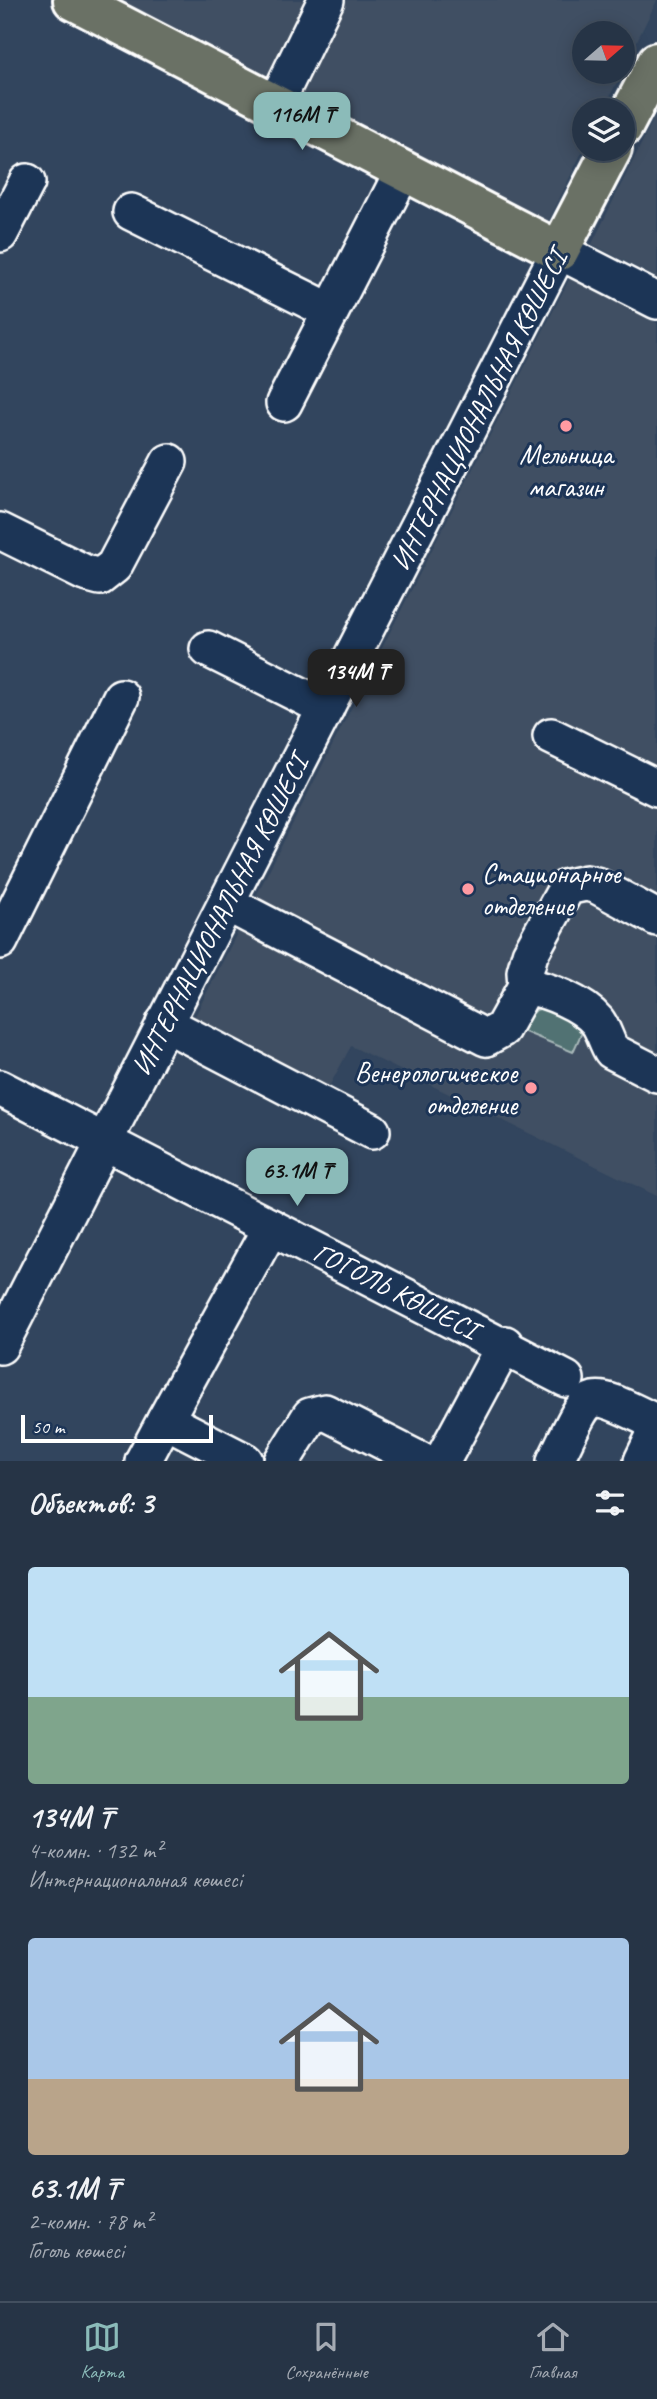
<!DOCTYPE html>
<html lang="ru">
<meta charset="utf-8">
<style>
:root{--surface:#263446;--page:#323f51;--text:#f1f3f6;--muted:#a4aab3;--line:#424f5f;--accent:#8bbbb9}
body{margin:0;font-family:Caveat,sans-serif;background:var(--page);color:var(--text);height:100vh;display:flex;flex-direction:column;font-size:26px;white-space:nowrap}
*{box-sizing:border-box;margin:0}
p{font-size:23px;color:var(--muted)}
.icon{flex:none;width:38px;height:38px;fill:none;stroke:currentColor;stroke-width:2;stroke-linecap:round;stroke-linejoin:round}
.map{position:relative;height:1461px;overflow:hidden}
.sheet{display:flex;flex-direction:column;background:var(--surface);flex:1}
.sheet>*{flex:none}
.needle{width:46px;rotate:70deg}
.fabs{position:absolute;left:572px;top:21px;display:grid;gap:14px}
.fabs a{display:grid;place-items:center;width:63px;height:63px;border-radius:50%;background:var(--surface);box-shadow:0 4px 18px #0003,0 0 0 2px var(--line);font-size:35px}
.scale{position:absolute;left:21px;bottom:18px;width:192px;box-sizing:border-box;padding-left:7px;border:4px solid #fff;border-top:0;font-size:19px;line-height:24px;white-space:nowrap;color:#fff;-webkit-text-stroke:5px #1d3557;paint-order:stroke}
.price{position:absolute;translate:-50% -60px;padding:0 16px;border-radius:14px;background:var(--accent);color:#111;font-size:23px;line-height:46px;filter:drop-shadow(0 2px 4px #0008)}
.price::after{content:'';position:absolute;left:50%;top:42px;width:21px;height:16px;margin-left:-10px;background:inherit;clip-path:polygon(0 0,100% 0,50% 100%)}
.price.selected{background:#222;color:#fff}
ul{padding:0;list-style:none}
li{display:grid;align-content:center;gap:14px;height:371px;padding:0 28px}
li span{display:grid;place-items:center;height:217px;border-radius:7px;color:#555}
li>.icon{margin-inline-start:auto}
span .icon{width:126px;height:126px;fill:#fffc;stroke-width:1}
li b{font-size:30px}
h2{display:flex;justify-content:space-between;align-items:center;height:84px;padding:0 28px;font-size:30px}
.tab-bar{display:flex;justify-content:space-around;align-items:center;height:98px;border-top:2px solid var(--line);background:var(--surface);font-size:19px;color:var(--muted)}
.tab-bar a{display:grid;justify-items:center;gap:4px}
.tab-bar .selected{color:var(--accent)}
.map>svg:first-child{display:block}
.built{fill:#415063}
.green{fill:#517273;stroke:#a8b8b9;stroke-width:2}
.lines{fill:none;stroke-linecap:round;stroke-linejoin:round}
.minor-casing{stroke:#fff;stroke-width:40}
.major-casing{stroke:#fff;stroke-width:44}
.minor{stroke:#1d3557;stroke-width:35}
.major{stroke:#6b7165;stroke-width:38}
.poi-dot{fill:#ff9aa2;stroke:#1d3557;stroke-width:2.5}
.labels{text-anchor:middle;stroke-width:6;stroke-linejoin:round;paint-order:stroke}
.street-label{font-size:28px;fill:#fff;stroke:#1d3557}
.poi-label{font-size:28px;fill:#fff;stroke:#1d3557}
</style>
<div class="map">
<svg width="657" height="1461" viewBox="0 0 657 1461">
<rect width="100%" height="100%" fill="#32455e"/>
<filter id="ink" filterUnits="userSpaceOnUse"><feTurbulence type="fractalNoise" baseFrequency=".0143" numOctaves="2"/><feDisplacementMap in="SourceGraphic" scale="14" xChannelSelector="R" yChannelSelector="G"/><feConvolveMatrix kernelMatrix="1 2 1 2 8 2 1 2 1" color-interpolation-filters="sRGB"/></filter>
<g filter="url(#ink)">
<g class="built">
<path d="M 118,0 L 657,0 L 623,69 L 623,33 L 584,33 L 584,72 L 622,72 L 603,110 L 584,110 L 584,148 L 547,224 Z"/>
<path d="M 657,112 L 657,278 L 592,244 Z"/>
<path d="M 570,278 L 657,323 L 657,1196 L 351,1046 L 325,1094 L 189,1028 Z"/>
</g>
<path class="green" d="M 555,1004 L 587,1021 L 573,1052 L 517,1029 L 536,1010 Z"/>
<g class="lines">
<g class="minor-casing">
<g id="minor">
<path d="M 275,105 L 326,0"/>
<path d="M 131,212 L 330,311"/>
<path d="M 0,234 L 27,182"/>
<path d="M 284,403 L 403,171"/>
<path d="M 0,531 L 85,573 L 100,577 L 114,566 L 169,462"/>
<path d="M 208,649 L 326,708"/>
<path d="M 551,736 L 657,788"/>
<path d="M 226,903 L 486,1038 L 502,1029 L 526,986 L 525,972 L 530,954 L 567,887 L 586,883 L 596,885 L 657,918"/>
<path d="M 0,941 L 121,697"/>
<path d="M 526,986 C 548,990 582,1003 597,1021 C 604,1030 606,1042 612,1051 L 657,1074"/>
<path d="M 164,1023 L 372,1131"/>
<path d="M 0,1088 L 566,1379"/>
<path d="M 0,1346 L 559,251 L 657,301"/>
<path d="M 143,1461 L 165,1420"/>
<path d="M 245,1461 L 165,1420 L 271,1227"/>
<path d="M 282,1461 L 310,1416 L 325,1412 L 422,1461"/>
<path d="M 442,1461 L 505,1344"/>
<path d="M 555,1461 C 592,1388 581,1386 657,1423"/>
<path d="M 642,1461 L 657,1430"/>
</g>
</g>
<g class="major-casing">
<g id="major">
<path d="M 73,0 L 559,251 L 612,149"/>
<path d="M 623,127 L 657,62"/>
</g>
</g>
<use href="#minor" class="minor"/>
<use href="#major" class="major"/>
</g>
</g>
<g class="poi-dot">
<circle cx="566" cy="426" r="7"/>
<circle cx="468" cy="889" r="7"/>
<circle cx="531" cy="1088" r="7"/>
</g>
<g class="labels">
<g class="street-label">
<text transform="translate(478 410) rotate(-63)" y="10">ИНТЕРНАЦИОНАЛЬНАЯ КӨШЕСІ</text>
<text transform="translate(219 915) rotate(-63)" y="10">ИНТЕРНАЦИОНАЛЬНАЯ КӨШЕСІ</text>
<text transform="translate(396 1290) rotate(27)" y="10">ГОГОЛЬ КӨШЕСІ</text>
</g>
<g class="poi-label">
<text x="566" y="464">Мельница<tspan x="566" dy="32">магазин</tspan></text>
<text x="482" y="883" text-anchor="start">Стационарное<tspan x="482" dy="32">отделение</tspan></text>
<text x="517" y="1082" text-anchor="end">Венерологическое<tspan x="517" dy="32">отделение</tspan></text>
</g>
</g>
</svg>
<div class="fabs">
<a><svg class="needle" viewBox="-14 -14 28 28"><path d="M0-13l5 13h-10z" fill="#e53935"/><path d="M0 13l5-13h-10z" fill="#a4aab3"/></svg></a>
<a><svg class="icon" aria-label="layers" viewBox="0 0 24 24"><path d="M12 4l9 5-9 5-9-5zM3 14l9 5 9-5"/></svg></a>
</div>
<div class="scale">50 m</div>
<b class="price" style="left:302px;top:152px">116M ₸</b>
<b class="price selected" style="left:356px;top:709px">134M ₸</b>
<b class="price" style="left:297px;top:1208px">63.1M ₸</b>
</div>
<section class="sheet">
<h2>Объектов: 3<svg class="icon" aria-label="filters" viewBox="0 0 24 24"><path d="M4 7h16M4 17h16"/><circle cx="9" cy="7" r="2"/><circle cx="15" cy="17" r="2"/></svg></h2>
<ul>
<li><span style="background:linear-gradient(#bfe0f5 60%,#7fa58c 0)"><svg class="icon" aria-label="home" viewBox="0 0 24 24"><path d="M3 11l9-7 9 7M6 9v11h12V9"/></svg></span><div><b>134M ₸</b><p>4-комн. · 132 m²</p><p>Интернациональная көшесі</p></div></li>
<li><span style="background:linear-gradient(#a9c7e8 65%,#b9a48a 0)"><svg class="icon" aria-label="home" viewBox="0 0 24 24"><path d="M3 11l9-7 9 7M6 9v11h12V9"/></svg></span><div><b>63.1M ₸</b><p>2-комн. · 78 m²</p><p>Гоголь көшесі</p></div></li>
</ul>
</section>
<nav class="tab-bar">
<a class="selected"><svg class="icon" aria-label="map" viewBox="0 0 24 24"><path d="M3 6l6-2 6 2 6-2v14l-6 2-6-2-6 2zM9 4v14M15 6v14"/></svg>Карта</a>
<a><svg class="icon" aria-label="saved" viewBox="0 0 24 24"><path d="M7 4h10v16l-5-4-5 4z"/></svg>Сохранённые</a>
<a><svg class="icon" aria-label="home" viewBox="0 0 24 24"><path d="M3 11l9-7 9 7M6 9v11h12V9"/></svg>Главная</a>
</nav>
